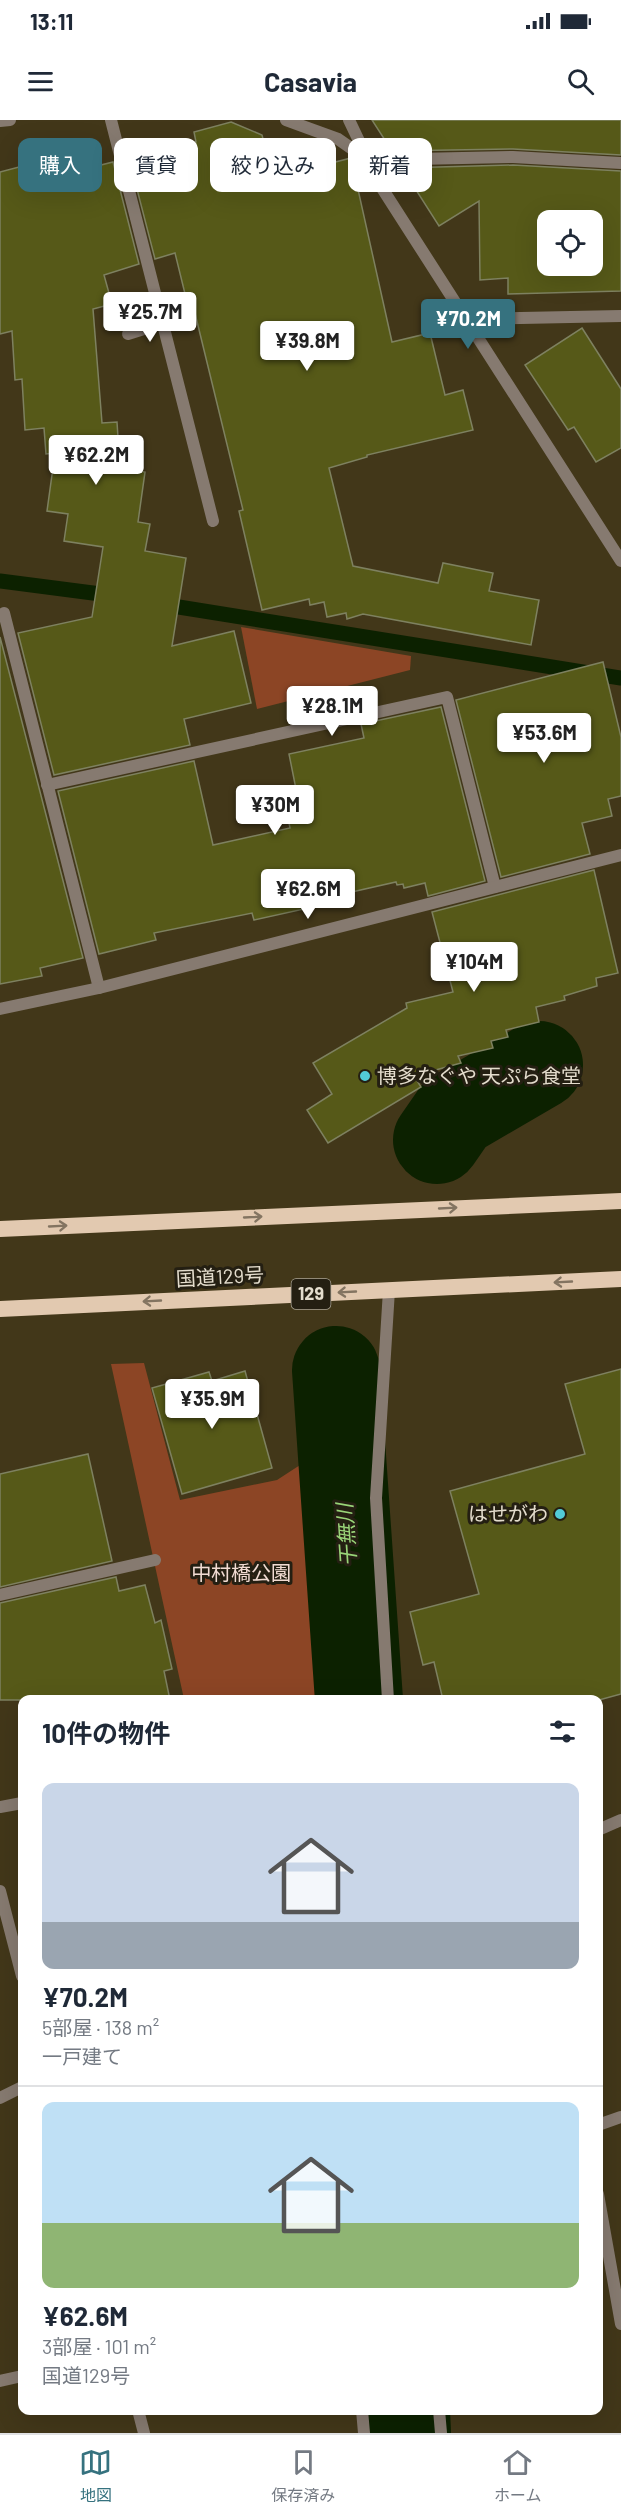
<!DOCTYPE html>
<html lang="ja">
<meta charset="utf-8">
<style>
:root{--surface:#fff;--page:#f6f6f7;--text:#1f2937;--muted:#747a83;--line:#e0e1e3;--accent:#36727f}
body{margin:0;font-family:Barlow,"Noto Sans JP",sans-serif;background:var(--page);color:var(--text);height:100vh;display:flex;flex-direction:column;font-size:22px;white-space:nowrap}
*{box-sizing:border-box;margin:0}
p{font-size:20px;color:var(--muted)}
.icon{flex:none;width:33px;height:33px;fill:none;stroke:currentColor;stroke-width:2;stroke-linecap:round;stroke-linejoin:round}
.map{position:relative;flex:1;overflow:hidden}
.sheet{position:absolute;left:18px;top:1575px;width:585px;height:720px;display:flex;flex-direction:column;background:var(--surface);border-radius:12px;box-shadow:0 6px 24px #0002}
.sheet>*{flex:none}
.guide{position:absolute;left:18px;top:18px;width:585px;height:54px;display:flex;gap:12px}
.buttons{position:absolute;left:537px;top:90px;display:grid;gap:12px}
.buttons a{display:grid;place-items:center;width:66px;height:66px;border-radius:12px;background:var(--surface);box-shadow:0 6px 24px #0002;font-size:30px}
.price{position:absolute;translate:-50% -51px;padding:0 14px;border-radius:6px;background:#fff;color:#222;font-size:20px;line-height:39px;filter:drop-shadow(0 2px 3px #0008)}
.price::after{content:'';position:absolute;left:50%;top:36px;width:18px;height:14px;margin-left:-9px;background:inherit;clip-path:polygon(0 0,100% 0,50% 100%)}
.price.current{background:var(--accent);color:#fff}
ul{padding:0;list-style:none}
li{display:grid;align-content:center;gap:12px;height:318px;padding:0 24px}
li+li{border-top:2px solid var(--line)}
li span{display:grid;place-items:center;height:186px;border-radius:12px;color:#555}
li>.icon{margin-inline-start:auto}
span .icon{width:108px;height:108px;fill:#fffc;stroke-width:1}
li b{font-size:26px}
h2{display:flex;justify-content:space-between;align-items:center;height:72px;padding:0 24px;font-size:26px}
.chip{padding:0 21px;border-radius:12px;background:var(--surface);box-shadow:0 6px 24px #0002;font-size:21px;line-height:54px}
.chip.current{background:var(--accent);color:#fff}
.status{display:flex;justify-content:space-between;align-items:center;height:42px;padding:0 30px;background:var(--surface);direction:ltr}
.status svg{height:16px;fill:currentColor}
header{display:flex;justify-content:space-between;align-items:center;height:78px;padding:0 24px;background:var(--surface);font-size:27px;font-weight:700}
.menu{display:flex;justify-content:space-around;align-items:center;height:84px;border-top:2px solid var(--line);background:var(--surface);font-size:16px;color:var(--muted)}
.menu a{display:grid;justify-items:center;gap:3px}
.menu .current{color:var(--accent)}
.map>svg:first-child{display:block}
.green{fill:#8c4525}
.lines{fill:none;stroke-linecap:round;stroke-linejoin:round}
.stream{stroke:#0c2100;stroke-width:15}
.river{stroke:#0c2100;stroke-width:88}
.building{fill:#565918;stroke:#7e8160;stroke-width:1.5;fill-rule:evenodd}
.service{stroke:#867a70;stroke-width:12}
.minor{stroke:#867a70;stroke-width:12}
.tertiary{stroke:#867a70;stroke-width:12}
.trunk{stroke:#e2c9b0;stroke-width:16}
.oneway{stroke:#837461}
.poi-dot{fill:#52cbd7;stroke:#241f12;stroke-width:2}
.labels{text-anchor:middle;stroke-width:6;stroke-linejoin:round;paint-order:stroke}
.shield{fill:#241f12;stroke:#aaa495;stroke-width:1.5}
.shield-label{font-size:18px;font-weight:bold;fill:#e4ddcd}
.poi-label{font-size:20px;fill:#e4ddcd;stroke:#241f12;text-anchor:start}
.street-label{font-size:20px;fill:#e4ddcd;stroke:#241f12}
.park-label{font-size:20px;fill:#f1dbd2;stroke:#241f12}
.water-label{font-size:21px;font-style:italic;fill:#99d478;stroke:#241f12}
</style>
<div class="status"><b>13:11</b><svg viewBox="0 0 49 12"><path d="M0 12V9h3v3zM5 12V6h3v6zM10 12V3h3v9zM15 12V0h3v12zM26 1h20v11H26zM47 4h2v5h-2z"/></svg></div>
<header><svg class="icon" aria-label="menu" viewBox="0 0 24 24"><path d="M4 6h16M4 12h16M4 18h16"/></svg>Casavia<svg class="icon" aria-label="search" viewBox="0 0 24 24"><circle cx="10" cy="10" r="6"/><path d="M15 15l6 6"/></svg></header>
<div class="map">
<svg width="621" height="2313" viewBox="0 0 621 2313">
<rect width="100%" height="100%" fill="#423719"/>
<g class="green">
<path d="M 241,507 L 411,536 L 410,550 L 257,589 Z"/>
<path d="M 144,1243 L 180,1380 L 277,1360 L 317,1334 L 331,1579 L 184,1579 L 111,1244 Z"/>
</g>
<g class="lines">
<g class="stream">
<path d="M 0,461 L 116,476"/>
<path d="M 160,484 L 621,558"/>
</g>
<g class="river">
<path d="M 437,1020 L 455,994 L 539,945"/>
<path d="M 336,1250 L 359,1580"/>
<path d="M 406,2290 L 407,2313"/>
</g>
</g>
<g class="building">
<path d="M 372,0 L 621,0 L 621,35 L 513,29 L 392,31 Z"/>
<path d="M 231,2 L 262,15 L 267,34 L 274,31 L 281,56 L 351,38 L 392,222 L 430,213 L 445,275 L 463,270 L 473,310 L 367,335 L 367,337 L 329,348 L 353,446 L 438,463 L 443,443 L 493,453 L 489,471 L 539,480 L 531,525 L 363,494 L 347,499 L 346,493 L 327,497 L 324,482 L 310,485 L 309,479 L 262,490 L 239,391 L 243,390 L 193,185 L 188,186 L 175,133 L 155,139 L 129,38 L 196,22 L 194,12 Z"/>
<path d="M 80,31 L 85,49 L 113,42 L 139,144 L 104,155 L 112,184 L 93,189 L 102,303 L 117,302 L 120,348 L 145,352 L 138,402 L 150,404 L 145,431 L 186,438 L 172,526 L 234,511 L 251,583 L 184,599 L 190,625 L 54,655 L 18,513 L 92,497 L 103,427 L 64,421 L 68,394 L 47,391 L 55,333 L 46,334 L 44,308 L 25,310 L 22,259 L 15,260 L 12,211 L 0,214 L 0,52 Z"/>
<path d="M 513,45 L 621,51 L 621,171 L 508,174 L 508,158 L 480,160 L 479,81 L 439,106 L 402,48 ZM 548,100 L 592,100 L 592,146 L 548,146 Z"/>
<path d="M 582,208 L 621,269 L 621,328 L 596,342 L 574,307 L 568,310 L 525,245 Z"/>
<path d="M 0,517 L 83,838 L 40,848 L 42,856 L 0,864 Z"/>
<path d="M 603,542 L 621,617 L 621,676 L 608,679 L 612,696 L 582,703 L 590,734 L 501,757 L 456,580 Z"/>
<path d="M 441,587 L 485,761 L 428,776 L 425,763 L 404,768 L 403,764 L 397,765 L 396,762 L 303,783 L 304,789 L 254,800 L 252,793 L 154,813 L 156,820 L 99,834 L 58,671 L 194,641 L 213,725 L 290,708 L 283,672 L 296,669 L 289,634 L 364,618 L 361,604 Z"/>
<path d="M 594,750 L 618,853 L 596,858 L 597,866 L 564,876 L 565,880 L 536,887 L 539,902 L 506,910 L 508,917 L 491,921 L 493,928 L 458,936 L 461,943 L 414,956 L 421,967 L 328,1023 L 307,990 L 332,974 L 313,943 L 407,888 L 406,883 L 453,872 L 432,792 Z"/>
<path d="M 621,1249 L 621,1574 L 599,1580 L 443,1580 L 434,1542 L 423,1545 L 410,1492 L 479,1474 L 450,1371 L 585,1334 L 565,1264 Z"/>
<path d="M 245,1251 L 272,1348 L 182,1374 L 152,1268 L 209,1252 L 212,1261 Z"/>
<path d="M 88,1334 L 112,1441 L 0,1467 L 0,1354 Z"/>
<path d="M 116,1457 L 119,1471 L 145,1465 L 155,1503 L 161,1500 L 172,1549 L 164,1551 L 170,1580 L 0,1580 L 0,1483 Z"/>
</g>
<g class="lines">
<path class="service" d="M 286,0 L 338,19 L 368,40 L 513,37 L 621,43"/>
<g class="minor">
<path d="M 111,0 L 213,401"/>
<path d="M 349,0 L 380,65 L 621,441"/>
<path d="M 0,1 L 10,0"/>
<path d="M 466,199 L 621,196"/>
<path d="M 128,214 L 163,203"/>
<path d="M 4,493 L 99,868"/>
<path d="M 47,665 L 447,577 L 495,767"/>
<path d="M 0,889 L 99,868 L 621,735"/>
<path d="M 0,1475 L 155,1440"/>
<path d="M 388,1580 L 376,1378 L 389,1170"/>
<path d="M 0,1687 L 22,1683"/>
<path d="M 0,1771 L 22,1856"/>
<path d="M 598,2005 L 621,1997"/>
<path d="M 598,2074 L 621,2204"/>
<path d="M 0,2261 L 22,2256"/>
<path d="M 138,2290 L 144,2313"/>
<path d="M 362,2290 L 364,2313"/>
<path d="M 439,2290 L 441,2313"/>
</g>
<g class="tertiary">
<path d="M 598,1710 L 621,1700"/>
<path d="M 0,1978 L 22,1967"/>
</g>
<g class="trunk">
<path d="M 0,1109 L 621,1081"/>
<path d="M 0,1189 L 621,1159"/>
</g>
</g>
<defs><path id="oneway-shaft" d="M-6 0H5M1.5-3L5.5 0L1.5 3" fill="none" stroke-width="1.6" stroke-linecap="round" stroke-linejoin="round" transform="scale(1.5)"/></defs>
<g class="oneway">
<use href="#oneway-shaft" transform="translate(448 1088) rotate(-3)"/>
<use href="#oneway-shaft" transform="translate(253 1097) rotate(-3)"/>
<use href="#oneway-shaft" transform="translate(58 1106) rotate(-3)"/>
<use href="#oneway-shaft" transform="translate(563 1162) rotate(177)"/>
<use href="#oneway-shaft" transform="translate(347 1172) rotate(177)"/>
<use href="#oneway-shaft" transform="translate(152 1181) rotate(177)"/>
</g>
<g class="poi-dot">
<circle cx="365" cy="956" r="6"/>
<circle cx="560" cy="1394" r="6"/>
</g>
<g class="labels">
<rect class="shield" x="291.5" y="1159" width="39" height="30" rx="4.5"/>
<g class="shield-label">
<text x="311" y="1180">129</text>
</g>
<g class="poi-label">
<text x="377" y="963">博多なぐや 天ぷら食堂</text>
<text x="548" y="1401" text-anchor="end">はせがわ</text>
</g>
<g class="street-label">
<text transform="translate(220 1157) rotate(-3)" y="7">国道129号</text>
</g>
<g class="park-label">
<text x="241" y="1460">中村橋公園</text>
</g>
<g class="water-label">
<text transform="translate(347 1415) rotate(-94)" y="7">干無川</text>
</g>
</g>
</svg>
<div class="buttons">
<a><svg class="icon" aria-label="locate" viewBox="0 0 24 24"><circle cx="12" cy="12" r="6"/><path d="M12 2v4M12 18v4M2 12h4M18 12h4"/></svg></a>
</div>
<b class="price" style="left:150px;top:223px">¥25.7M</b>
<b class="price current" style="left:468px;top:230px">¥70.2M</b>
<b class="price" style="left:307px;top:252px">¥39.8M</b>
<b class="price" style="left:96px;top:366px">¥62.2M</b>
<b class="price" style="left:332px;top:617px">¥28.1M</b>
<b class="price" style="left:544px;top:644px">¥53.6M</b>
<b class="price" style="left:275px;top:716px">¥30M</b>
<b class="price" style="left:308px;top:800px">¥62.6M</b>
<b class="price" style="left:474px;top:873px">¥104M</b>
<b class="price" style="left:212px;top:1310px">¥35.9M</b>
<div class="guide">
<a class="chip current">購入</a>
<a class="chip">賃貸</a>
<a class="chip">絞り込み</a>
<a class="chip">新着</a>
</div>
<section class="sheet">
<h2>10件の物件<svg class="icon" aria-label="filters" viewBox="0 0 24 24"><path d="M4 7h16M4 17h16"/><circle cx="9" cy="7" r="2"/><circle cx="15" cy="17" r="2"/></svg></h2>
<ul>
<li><span style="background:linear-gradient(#c9d6e8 75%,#9aa5b1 0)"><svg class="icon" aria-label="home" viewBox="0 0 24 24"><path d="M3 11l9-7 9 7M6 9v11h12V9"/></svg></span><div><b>¥70.2M</b><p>5部屋 · 138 m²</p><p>一戸建て</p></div></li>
<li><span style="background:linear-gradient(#bfe0f5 65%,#8fb573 0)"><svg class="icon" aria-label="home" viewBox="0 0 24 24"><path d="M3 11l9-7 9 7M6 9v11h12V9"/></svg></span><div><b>¥62.6M</b><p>3部屋 · 101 m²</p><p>国道129号</p></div></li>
</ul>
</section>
</div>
<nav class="menu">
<a class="current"><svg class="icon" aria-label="map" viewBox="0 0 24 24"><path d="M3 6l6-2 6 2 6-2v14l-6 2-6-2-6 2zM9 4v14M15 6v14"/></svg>地図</a>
<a><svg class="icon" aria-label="saved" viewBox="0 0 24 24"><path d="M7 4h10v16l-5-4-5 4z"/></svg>保存済み</a>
<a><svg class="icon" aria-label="home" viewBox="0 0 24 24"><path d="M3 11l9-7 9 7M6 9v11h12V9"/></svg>ホーム</a>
</nav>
